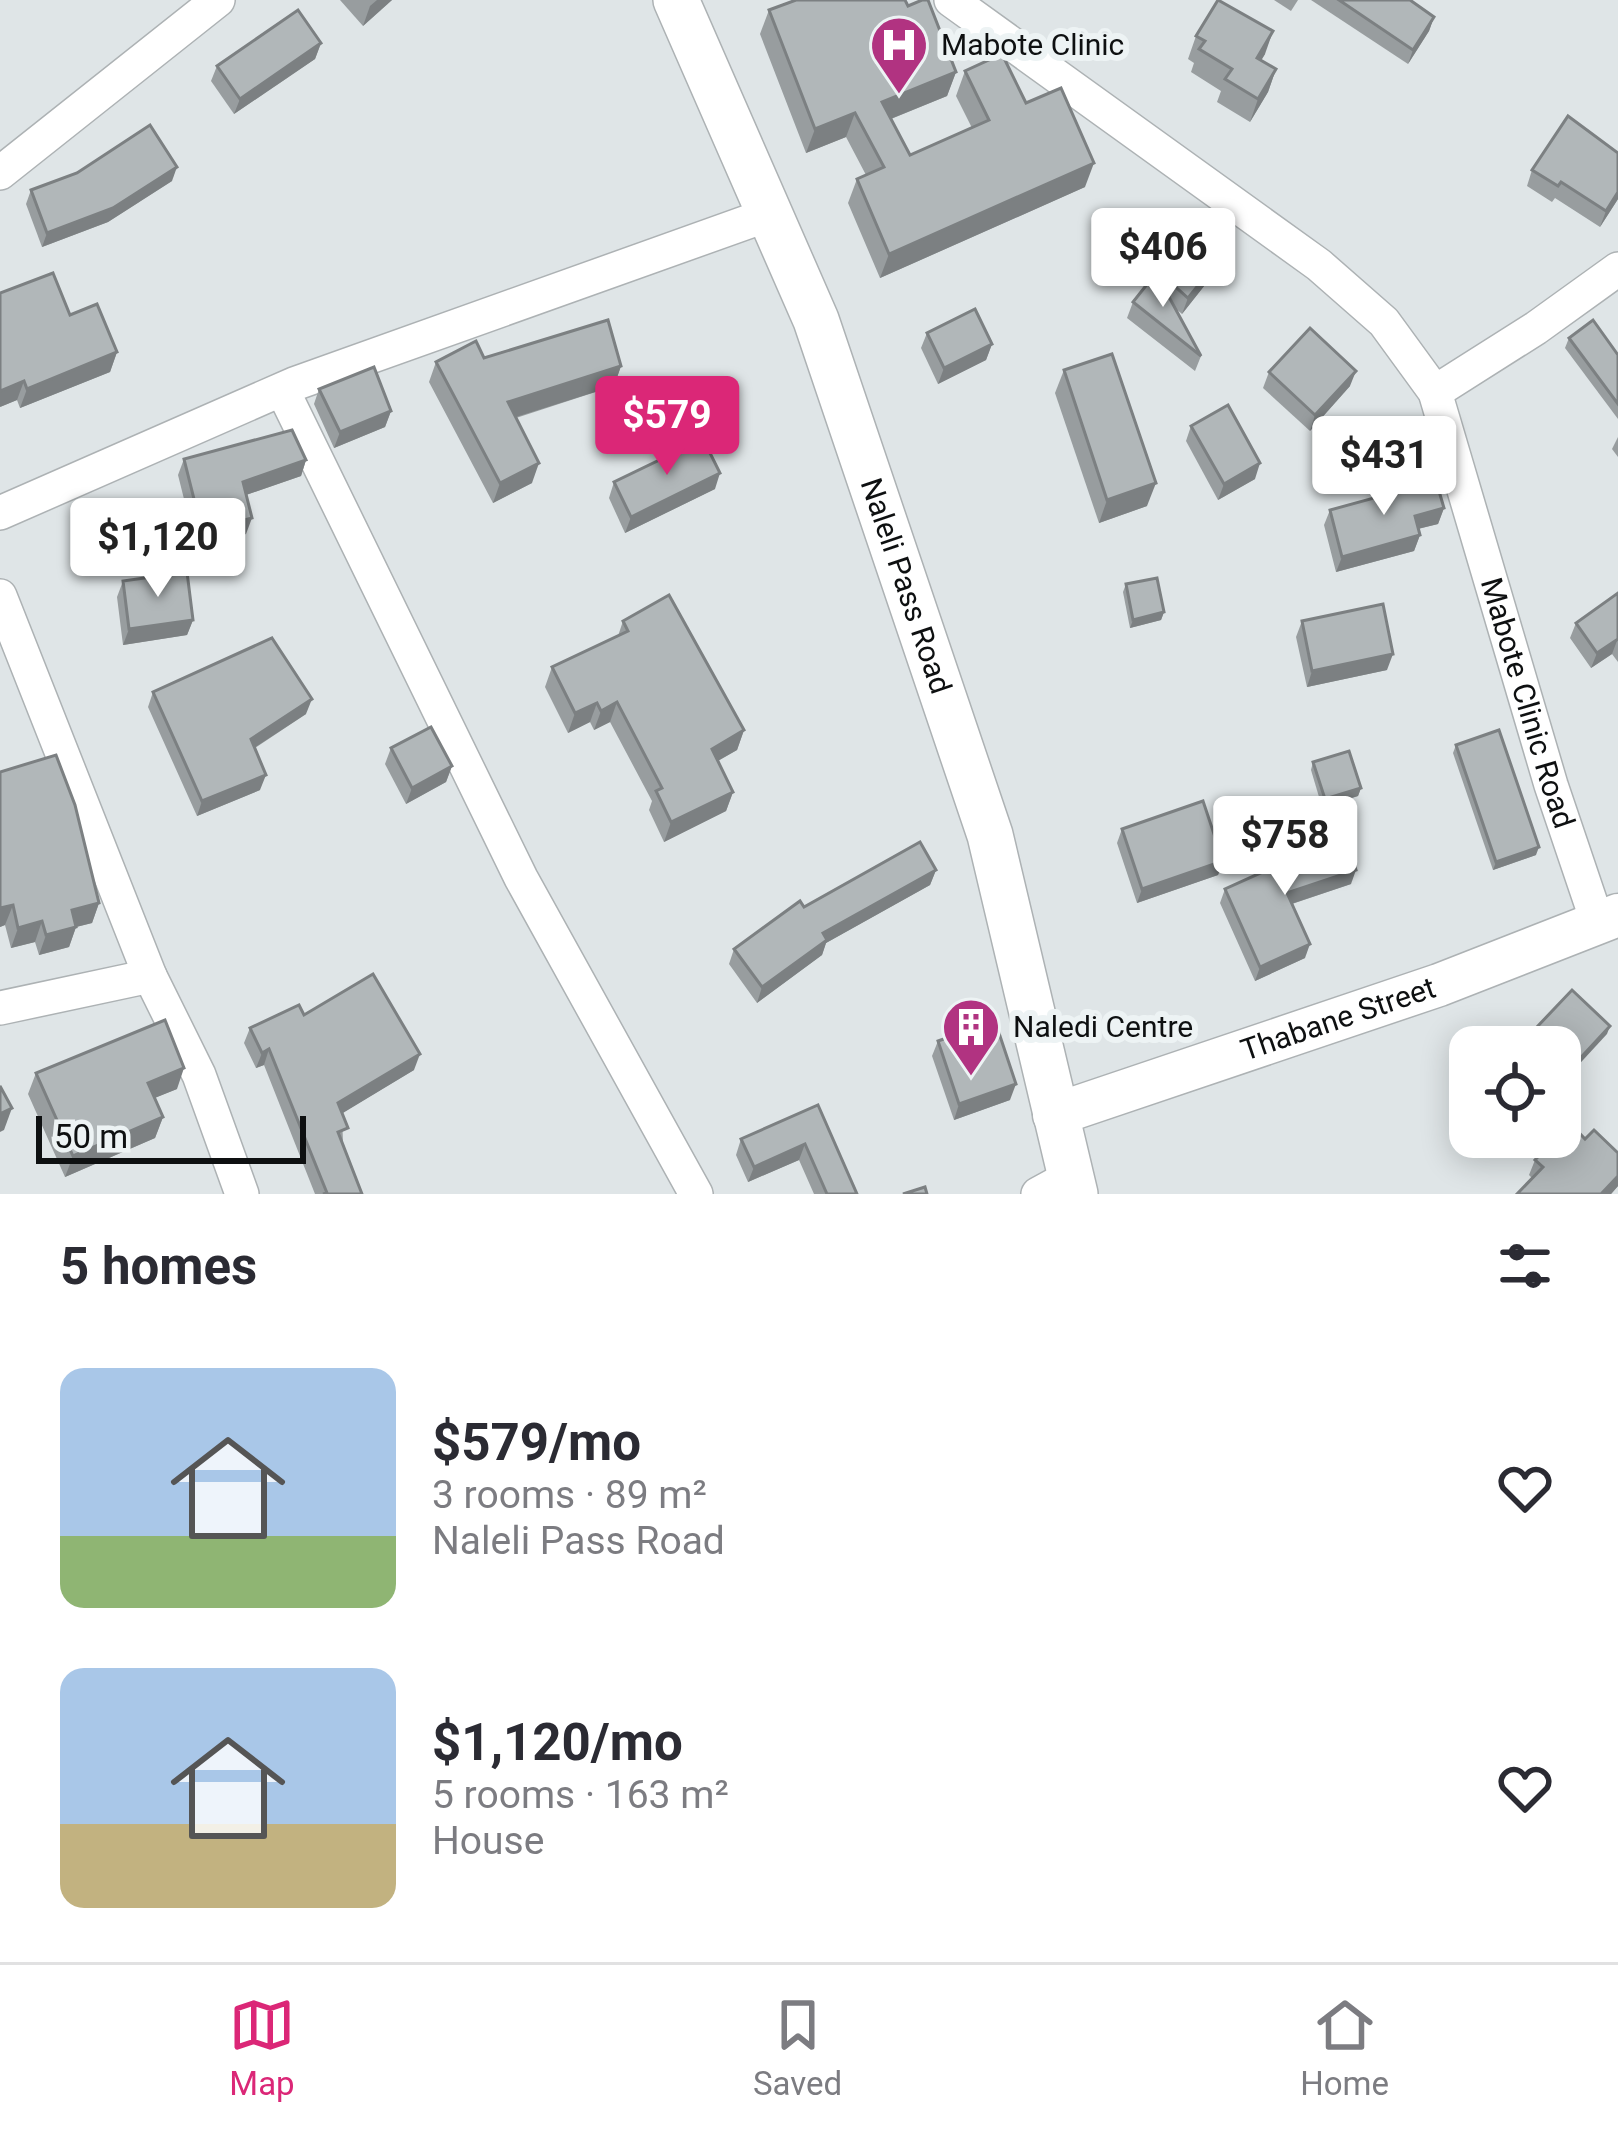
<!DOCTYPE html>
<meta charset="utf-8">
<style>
:root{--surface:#fff;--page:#f7f7f7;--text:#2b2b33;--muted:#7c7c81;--line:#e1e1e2;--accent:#db2777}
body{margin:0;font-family:Roboto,sans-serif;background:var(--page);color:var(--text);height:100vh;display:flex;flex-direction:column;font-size:45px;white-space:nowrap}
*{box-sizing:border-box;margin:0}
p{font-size:39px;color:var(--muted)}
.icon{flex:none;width:66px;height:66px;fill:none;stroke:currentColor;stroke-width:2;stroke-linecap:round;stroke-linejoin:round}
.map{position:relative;height:1194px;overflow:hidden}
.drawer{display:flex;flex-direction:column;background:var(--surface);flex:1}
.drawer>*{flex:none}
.fabs{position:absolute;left:1449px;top:1026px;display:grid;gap:24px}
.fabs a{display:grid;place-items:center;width:132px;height:132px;border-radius:24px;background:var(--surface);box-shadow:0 6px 30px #0003;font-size:60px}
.scale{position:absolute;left:36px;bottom:30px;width:270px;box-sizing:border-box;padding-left:12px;border:6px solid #0e1011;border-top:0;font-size:33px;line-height:42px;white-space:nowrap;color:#0e1011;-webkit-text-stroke:9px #edf3f4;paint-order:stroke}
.price{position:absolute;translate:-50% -102px;padding:0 27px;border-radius:12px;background:#fff;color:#222;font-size:39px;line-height:78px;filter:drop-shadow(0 3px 6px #0008)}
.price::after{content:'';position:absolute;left:50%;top:72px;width:36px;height:27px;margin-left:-18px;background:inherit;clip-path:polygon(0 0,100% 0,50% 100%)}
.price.current{background:var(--accent);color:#fff}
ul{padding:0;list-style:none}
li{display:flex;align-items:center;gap:36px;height:300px;padding:0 60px}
li span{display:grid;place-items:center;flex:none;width:336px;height:240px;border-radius:24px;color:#555}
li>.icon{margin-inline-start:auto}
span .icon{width:144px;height:144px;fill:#fffc;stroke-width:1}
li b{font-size:51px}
h2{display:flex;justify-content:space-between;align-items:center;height:144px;padding:0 60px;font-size:51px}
.tabs{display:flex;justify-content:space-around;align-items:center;height:168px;border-top:3px solid var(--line);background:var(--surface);font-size:33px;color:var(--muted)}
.tabs a{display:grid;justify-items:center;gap:6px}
.tabs .current{color:var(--accent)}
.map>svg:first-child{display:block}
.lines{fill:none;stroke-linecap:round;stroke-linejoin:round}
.minor-casing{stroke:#adb2b4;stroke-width:36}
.tertiary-casing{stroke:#adb2b4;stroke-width:45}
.secondary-casing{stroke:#adb2b4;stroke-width:48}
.minor{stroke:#fff;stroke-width:33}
.tertiary{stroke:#fff;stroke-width:42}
.secondary{stroke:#fff;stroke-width:45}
.wall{fill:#989d9f}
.shaded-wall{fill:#7c8082}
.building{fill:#b1b7b9;stroke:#7c8082;stroke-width:3}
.labels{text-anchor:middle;stroke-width:12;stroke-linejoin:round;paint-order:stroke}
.poi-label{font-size:30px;fill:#0e1011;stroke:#edf3f4;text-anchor:start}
.street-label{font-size:30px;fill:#0e1011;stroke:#edf3f4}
</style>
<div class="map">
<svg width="1618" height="1194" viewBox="0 0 1618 1194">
<rect width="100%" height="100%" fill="#dfe5e7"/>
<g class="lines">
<g class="minor-casing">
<g id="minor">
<path id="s1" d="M 951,0 L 1319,265 L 1384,322 L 1435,392 L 1551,785 L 1598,924"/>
<path d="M 0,173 L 218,0"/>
<path d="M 283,391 L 521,878 L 696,1194"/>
<path d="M 1435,392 L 1536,328 L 1618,269"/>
<path d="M 0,513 L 294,384 L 770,214"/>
<path d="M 0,596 L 150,976 L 199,1075 L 242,1194"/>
<path d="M 0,1008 L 150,976"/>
<path d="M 1038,1194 L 1071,1176"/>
</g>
</g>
<g class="tertiary-casing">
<g id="tertiary">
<path id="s2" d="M 1054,1115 L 1439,985 L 1618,915"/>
</g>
</g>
<g class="secondary-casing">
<g id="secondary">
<path id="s3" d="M 676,0 L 816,320 L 990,835 L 1075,1194"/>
</g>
</g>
<use href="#minor" class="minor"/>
<use href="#tertiary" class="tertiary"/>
<use href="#secondary" class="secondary"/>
</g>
<g class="wall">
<path d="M 340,0 L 392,0 L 363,26 Z"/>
<path d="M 1274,0 L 1298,0 L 1291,11 Z"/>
<path d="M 1311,0 L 1410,0 L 1434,17 L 1429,31 L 1408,64 Z"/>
<path d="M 908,6 L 956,72 L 947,96 L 891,119 L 910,155 L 972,128 L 956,96 L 965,71 L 1026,103 L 1085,187 L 880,278 L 848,203 L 857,179 L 866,175 L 846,137 L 806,153 L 760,34 L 769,10 Z"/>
<path d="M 1196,36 L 1265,54 L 1261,60 L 1276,69 L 1268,92 L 1250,122 L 1217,102 L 1221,91 L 1191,72 L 1194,63 L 1188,59 Z"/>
<path d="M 321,43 L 315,59 L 234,114 L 211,81 L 217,66 Z"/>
<path d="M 1532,170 L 1618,199 L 1600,227 L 1555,198 L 1552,202 L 1527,186 Z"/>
<path d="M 172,181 L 108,222 L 42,247 L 26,204 L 31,190 Z"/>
<path d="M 1227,257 L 1182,314 L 1174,307 L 1201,356 L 1195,371 L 1127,318 L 1133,302 L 1158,271 Z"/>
<path d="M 70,315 L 117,352 L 110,372 L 20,408 L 17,400 L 0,407 Z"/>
<path d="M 927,333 L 992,344 L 986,360 L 938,384 L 921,348 Z"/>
<path d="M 1569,338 L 1618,355 L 1618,419 L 1565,348 Z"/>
<path d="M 484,358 L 621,366 L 614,386 L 516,418 L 532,483 L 493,503 L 429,382 L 436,362 Z"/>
<path d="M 1064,370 L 1147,506 L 1099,523 L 1055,393 Z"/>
<path d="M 1269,372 L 1350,386 L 1310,431 L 1263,388 Z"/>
<path d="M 319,389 L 391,411 L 385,427 L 334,448 L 314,404 Z"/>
<path d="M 1191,426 L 1255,479 L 1218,500 L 1186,441 Z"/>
<path d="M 1618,437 L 1618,457 L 1612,449 Z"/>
<path d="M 184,459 L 306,460 L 301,476 L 246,495 L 246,534 L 196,547 L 178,475 Z"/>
<path d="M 614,482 L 715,489 L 625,533 L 609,498 Z"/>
<path d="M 1444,508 L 1438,524 L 1418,529 L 1420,535 L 1414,551 L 1336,572 L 1324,525 L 1330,510 Z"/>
<path d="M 123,581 L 193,620 L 187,635 L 123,645 L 117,597 Z"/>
<path d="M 1126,584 L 1164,612 L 1161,620 L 1130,628 L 1123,592 Z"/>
<path d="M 1618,593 L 1618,662 L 1612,654 L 1591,668 L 1570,638 L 1576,623 Z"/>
<path d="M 623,621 L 744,730 L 737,750 L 718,761 L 733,792 L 726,811 L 664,842 L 649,810 L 652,801 L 610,722 L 594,730 L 590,722 L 568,733 L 545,687 L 552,667 L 618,636 Z"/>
<path d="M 1302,621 L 1387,670 L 1307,687 L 1296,637 Z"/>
<path d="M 153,692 L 306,714 L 255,748 L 260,790 L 197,816 L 148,707 Z"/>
<path d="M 1456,745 L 1536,855 L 1493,870 L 1453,753 Z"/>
<path d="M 391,748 L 452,766 L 446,782 L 406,804 L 385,764 Z"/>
<path d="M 1313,762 L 1361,788 L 1358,796 L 1322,807 L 1311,770 Z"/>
<path d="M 0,772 L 99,903 L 92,923 L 76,927 L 69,947 L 39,955 L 35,942 L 11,948 L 5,925 L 0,927 Z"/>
<path d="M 1122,829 L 1223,861 L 1218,875 L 1137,903 L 1117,843 Z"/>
<path d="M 1307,847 L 1351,884 L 1292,904 L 1305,958 L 1255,981 L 1220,903 L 1225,889 L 1306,852 Z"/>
<path d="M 936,870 L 930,885 L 826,943 L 822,955 L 757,1003 L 729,964 L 734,949 Z"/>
<path d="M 304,1015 L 414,1070 L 342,1113 L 343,1143 L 362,1194 L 315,1194 L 264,1065 L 256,1068 L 244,1043 L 250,1028 Z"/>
<path d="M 938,1041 L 1010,1100 L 954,1120 L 932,1056 Z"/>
<path d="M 36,1073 L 177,1089 L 154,1098 L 163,1117 L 155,1138 L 65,1177 L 28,1094 Z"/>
<path d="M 818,1105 L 857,1194 L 814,1194 L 799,1160 L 748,1182 L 736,1155 L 741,1139 Z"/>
<path d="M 1585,1139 L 1618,1153 L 1618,1186 L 1611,1194 L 1517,1194 L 1532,1178 L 1529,1175 L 1535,1160 Z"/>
</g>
<g class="shaded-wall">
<path d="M 377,0 L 392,0 L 363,26 L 370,6 Z"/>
<path d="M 1434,17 L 1429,31 L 1408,64 L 1413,50 Z"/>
<path d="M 1273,31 L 1265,54 L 1249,81 L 1257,58 Z"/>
<path d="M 321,43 L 315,59 L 234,114 L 240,99 Z"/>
<path d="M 1276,69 L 1268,92 L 1250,122 L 1258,99 Z"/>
<path d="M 956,72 L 947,96 L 873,126 L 882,102 Z"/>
<path d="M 855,113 L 846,137 L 806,153 L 815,129 Z"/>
<path d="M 1094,163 L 1085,187 L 880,278 L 889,254 Z"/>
<path d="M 177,167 L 172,181 L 108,222 L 42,247 L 47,233 Z"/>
<path d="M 1618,192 L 1618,199 L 1600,227 L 1606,211 Z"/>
<path d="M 1233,242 L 1227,257 L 1182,314 L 1188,298 Z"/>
<path d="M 992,344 L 986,360 L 938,384 L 944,368 Z"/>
<path d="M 117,352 L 110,372 L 20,408 L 27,389 Z"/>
<path d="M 621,366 L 614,386 L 500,422 L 508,402 Z"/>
<path d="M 1356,371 L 1350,386 L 1310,431 L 1315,415 Z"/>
<path d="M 24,381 L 17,400 L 0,407 L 0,391 Z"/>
<path d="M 391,411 L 385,427 L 334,448 L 340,432 Z"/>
<path d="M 306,460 L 301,476 L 237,498 L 243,482 Z"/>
<path d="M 539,463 L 532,483 L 493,503 L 500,483 Z"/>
<path d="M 1260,463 L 1255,479 L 1218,500 L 1224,484 Z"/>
<path d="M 720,473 L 715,489 L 625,533 L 631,517 Z"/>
<path d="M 1156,483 L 1147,506 L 1099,523 L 1107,500 Z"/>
<path d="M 1444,508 L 1438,524 L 1409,531 L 1415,516 Z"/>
<path d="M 252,518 L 246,534 L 196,547 L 202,531 Z"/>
<path d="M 1420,535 L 1414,551 L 1336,572 L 1342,557 Z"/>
<path d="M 1164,612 L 1161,620 L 1130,628 L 1133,620 Z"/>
<path d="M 193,620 L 187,635 L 123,645 L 129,629 Z"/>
<path d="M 1618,638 L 1612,654 L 1591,668 L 1597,653 Z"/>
<path d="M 1393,654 L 1387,670 L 1307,687 L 1312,671 Z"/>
<path d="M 312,699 L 306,714 L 245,754 L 251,739 Z"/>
<path d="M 617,702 L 610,722 L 594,730 L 601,711 Z"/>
<path d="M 597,703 L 590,722 L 568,733 L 575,713 Z"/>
<path d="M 744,730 L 737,750 L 705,768 L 712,749 Z"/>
<path d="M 452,766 L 446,782 L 406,804 L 412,788 Z"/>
<path d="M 266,775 L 260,790 L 197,816 L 202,801 Z"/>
<path d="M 1361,788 L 1358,796 L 1322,807 L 1325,799 Z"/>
<path d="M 733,792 L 726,811 L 664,842 L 671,822 Z"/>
<path d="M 1539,847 L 1536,855 L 1493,870 L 1496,862 Z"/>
<path d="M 1223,861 L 1218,875 L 1137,903 L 1142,889 Z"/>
<path d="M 936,870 L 930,885 L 826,943 L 822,955 L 757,1003 L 762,987 L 823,933 Z"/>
<path d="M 1356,870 L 1351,884 L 1282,907 L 1287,893 Z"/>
<path d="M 99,903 L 92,923 L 64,930 L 72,910 Z"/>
<path d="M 13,905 L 5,925 L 0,927 L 0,908 Z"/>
<path d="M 42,921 L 35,942 L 11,948 L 18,928 Z"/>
<path d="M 76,927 L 69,947 L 39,955 L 46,935 Z"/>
<path d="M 1310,944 L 1305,958 L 1255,981 L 1260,967 Z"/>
<path d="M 1610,1026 L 1607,1034 L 1560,1085 L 1560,1080 Z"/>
<path d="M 269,1049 L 264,1065 L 256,1068 L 262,1053 Z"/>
<path d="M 420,1054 L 414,1070 L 333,1119 L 338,1103 Z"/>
<path d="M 184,1068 L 177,1089 L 140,1104 L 148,1083 Z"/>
<path d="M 1016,1084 L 1010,1100 L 954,1120 L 959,1104 Z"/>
<path d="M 12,1108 L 4,1130 L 0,1132 L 0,1114 Z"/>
<path d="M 163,1117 L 155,1138 L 65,1177 L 73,1156 Z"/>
<path d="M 805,1144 L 799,1160 L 748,1182 L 754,1167 Z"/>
<path d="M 1618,1176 L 1618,1186 L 1611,1194 L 1601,1194 Z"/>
</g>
<g class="building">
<path d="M 796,0 L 905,0 L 908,6 L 922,0 L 928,0 L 956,72 L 882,102 L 910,155 L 989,120 L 965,71 L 1002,54 L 1026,103 L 1061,88 L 1094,163 L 889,254 L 857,179 L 884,167 L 855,113 L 815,129 L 769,10 Z"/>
<path d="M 1218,0 L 1273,31 L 1257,58 L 1276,69 L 1258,99 L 1225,79 L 1232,69 L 1199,49 L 1205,41 L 1196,36 Z"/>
<path d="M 1339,0 L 1410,0 L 1434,17 L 1413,50 Z"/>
<path d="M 298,10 L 321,43 L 240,99 L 217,66 Z"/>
<path d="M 1568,116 L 1618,153 L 1618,192 L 1606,211 L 1561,182 L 1558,186 L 1532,170 Z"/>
<path d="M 150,125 L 177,167 L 113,208 L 47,233 L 31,190 L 77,173 Z"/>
<path d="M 1201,217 L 1233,242 L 1188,298 L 1158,271 Z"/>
<path d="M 53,273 L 70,315 L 97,304 L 117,352 L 27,389 L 24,381 L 0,391 L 0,293 Z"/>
<path d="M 1156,273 L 1201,356 L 1133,302 Z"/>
<path d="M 975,309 L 992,344 L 944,368 L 927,333 Z"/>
<path d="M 608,320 L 621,366 L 508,402 L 539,463 L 500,483 L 436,362 L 476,341 L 484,358 Z"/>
<path d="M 1593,320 L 1618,355 L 1618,404 L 1569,338 Z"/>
<path d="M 1310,328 L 1356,371 L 1315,415 L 1269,372 Z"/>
<path d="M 1112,354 L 1156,483 L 1107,500 L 1064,370 Z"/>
<path d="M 374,367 L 391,411 L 340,432 L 319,389 Z"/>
<path d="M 1228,405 L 1260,463 L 1224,484 L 1191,426 Z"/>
<path d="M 292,430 L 306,460 L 243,482 L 252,518 L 202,531 L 184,459 Z"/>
<path d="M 703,439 L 720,473 L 631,517 L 614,482 Z"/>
<path d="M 1436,481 L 1444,508 L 1415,516 L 1420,535 L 1342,557 L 1330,510 Z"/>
<path d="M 187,572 L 193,620 L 129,629 L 123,581 Z"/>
<path d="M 1157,578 L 1164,612 L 1133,620 L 1126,584 Z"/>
<path d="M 1618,593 L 1618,639 L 1597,653 L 1576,623 Z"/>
<path d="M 669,595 L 744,730 L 712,749 L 733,792 L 671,822 L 656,791 L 662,788 L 617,702 L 601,711 L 597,703 L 575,713 L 552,667 L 628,631 L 623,621 Z"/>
<path d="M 1383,604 L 1393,654 L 1312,671 L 1302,621 Z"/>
<path d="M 272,638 L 312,699 L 251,739 L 266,775 L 202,801 L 153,692 Z"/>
<path d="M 431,727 L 452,766 L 412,788 L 391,748 Z"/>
<path d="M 1499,730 L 1539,847 L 1496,862 L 1456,745 Z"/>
<path d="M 1349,751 L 1361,788 L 1325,799 L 1313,762 Z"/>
<path d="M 56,755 L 75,805 L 99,903 L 72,910 L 76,927 L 46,935 L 42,921 L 18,928 L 13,905 L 0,908 L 0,772 Z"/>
<path d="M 1203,801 L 1223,861 L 1142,889 L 1122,829 Z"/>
<path d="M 1345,835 L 1356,870 L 1287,893 L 1310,944 L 1260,967 L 1225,889 L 1309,851 L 1307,847 Z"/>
<path d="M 920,842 L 936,870 L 823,933 L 827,940 L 762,987 L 734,949 L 800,901 L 804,907 Z"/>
<path d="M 373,974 L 420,1054 L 338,1103 L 348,1128 L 338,1132 L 362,1194 L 323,1194 L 327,1193 L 269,1049 L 262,1053 L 250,1028 L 299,1005 L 304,1015 Z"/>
<path d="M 1572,990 L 1610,1026 L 1560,1080 L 1560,1047 L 1518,1047 Z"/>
<path d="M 165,1020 L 184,1068 L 148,1083 L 163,1117 L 73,1156 L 36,1073 Z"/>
<path d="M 995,1021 L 1016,1084 L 959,1104 L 938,1041 Z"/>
<path d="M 0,1086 L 12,1108 L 0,1114 Z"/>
<path d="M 818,1105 L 857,1194 L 827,1194 L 805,1144 L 754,1167 L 741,1139 Z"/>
<path d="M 1570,1123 L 1585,1139 L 1594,1130 L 1618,1153 L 1618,1176 L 1601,1194 L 1517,1194 L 1543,1167 L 1535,1160 L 1557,1137 L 1560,1137 L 1560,1134 Z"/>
<path d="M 925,1187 L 927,1194 L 903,1194 Z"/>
</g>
<defs>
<g id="hospital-pin" transform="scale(3)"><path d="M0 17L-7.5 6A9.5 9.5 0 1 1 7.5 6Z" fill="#b13381" stroke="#edf3f4"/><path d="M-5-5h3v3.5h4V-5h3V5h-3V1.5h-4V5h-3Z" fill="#fff"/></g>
<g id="building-pin" transform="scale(3)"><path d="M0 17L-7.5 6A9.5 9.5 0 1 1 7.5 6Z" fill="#b13381" stroke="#edf3f4"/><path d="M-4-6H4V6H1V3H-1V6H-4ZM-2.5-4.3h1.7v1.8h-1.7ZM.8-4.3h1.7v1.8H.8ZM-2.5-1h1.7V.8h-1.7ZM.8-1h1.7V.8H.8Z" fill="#fff"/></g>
</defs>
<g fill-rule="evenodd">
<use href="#hospital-pin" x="899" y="45"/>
<use href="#building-pin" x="971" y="1027"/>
</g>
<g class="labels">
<g class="poi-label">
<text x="941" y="55">Mabote Clinic</text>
<text x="1013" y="1037">Naledi Centre</text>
</g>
<g class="street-label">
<text dy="10" stroke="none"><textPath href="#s3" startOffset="630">Naleli Pass Road</textPath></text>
<text dy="10" stroke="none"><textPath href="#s1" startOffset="951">Mabote Clinic Road</textPath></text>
<text dy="10" stroke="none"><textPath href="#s2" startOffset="300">Thabane Street</textPath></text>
</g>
</g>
</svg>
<div class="fabs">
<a><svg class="icon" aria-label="locate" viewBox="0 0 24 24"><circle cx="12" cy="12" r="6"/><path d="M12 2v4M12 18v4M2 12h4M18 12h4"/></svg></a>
</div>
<div class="scale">50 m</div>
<b class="price" style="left:1163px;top:310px">$406</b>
<b class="price current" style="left:667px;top:478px">$579</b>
<b class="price" style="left:1384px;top:518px">$431</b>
<b class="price" style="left:158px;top:600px">$1,120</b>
<b class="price" style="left:1285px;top:898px">$758</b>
</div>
<section class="drawer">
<h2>5 homes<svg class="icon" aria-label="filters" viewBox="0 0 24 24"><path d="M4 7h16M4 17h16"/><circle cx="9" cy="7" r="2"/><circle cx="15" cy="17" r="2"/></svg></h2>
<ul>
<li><span style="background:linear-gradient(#a9c7e8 70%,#8fb573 0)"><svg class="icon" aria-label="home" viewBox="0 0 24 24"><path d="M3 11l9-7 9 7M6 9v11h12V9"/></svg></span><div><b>$579/mo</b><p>3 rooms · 89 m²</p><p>Naleli Pass Road</p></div><svg class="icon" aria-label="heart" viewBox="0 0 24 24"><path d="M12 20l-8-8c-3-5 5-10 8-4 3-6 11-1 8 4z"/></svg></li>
<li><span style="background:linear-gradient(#a9c7e8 65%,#c2b280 0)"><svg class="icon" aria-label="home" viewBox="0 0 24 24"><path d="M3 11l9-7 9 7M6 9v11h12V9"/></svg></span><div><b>$1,120/mo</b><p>5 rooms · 163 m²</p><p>House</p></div><svg class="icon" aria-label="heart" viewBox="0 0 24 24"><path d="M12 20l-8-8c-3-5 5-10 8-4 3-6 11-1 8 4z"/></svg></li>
</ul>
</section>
<nav class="tabs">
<a class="current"><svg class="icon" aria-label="map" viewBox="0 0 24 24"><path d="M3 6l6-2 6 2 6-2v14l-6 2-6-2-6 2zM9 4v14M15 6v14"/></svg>Map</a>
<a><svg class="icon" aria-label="saved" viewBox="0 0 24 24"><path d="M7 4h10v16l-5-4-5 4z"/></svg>Saved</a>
<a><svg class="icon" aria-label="home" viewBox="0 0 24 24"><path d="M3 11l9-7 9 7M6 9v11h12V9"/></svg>Home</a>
</nav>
